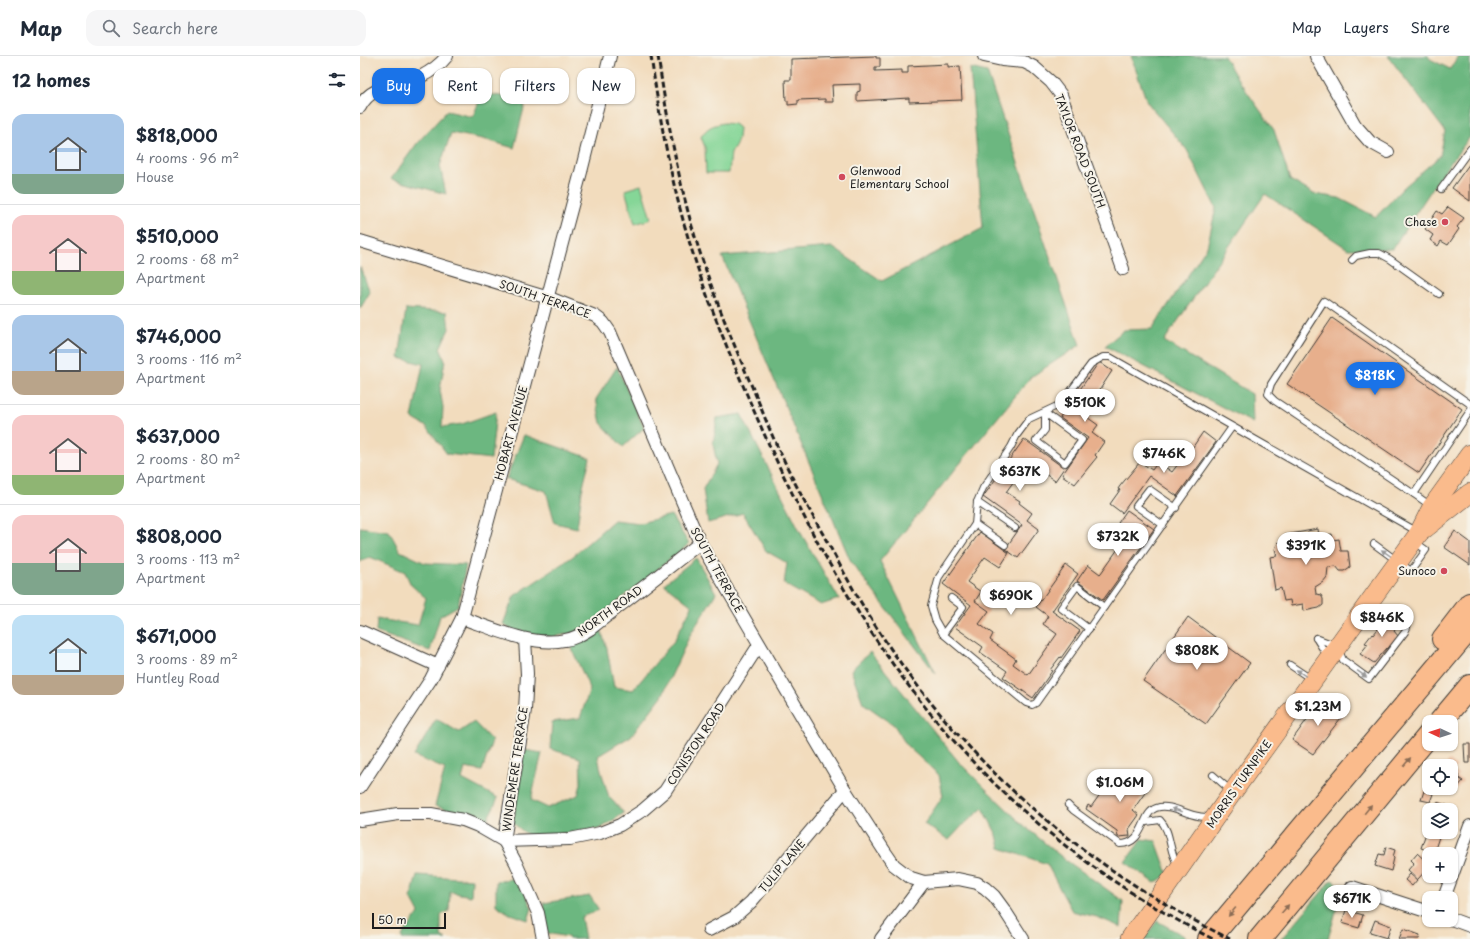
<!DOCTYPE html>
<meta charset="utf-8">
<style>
:root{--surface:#fff;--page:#f6f6f7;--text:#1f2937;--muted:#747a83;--line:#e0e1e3;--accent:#1a73e8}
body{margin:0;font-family:"Playpen Sans",sans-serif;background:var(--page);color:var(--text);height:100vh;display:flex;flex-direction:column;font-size:15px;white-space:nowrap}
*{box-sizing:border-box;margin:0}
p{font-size:13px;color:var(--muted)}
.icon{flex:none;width:22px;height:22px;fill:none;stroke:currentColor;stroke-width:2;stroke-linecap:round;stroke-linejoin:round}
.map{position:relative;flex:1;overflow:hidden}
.details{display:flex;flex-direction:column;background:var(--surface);width:360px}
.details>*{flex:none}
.banner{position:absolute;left:12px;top:12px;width:380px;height:36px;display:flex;gap:8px}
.needle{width:26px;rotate:273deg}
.tools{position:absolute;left:1062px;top:659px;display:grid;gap:8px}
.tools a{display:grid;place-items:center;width:36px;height:36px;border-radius:8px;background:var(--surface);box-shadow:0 1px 3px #0004;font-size:20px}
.scale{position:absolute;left:12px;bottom:10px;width:74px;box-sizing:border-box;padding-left:4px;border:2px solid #1c1c1c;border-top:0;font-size:11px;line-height:14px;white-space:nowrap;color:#1c1c1c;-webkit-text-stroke:3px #f7f3e8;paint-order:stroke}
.price{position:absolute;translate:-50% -34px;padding:0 9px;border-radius:14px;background:#fff;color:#222;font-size:13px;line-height:26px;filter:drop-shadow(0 1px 2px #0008)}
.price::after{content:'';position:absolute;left:50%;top:24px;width:12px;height:9px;margin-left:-6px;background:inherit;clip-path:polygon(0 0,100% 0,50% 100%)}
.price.active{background:var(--accent);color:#fff}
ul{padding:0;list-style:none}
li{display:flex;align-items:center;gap:12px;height:100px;padding:0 12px}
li+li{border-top:1px solid var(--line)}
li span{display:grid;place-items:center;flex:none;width:112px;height:80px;border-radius:12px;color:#555}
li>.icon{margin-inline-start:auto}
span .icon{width:48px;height:48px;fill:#fffc;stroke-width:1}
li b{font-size:17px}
h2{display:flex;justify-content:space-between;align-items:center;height:48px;padding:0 12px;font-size:17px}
.pill{padding:0 14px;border-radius:12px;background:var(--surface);box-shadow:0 1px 3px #0004;font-size:14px;line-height:36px}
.pill.active{background:var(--accent);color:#fff}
header{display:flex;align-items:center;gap:24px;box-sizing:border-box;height:56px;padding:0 20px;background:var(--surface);border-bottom:1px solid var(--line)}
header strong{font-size:19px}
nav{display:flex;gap:22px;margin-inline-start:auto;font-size:14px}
.search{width:280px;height:36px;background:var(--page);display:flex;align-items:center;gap:10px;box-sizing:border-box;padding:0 14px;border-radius:12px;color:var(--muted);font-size:15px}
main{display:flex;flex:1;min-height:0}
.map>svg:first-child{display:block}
.green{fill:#85d697;stroke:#50795a}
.forest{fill:#6cb780;stroke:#446a4e}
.building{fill:#e7af8c}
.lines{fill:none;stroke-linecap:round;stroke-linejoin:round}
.service-casing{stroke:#3c3934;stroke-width:8}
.minor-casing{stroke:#3c3934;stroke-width:14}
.primary-casing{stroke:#3c3934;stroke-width:20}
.motorway-casing{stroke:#3c3934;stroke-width:24}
.service{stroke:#fff;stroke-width:6}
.minor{stroke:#fff;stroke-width:12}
.primary{stroke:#fabb8c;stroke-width:19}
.motorway{stroke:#fabb8c;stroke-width:22}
.rail{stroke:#1c1c1c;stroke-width:3;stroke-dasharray:6 3;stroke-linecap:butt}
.oneway{fill:#999}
.oneway2{fill:#8b6c54}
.poi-dot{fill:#d1495b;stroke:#f7f3e8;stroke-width:1.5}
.labels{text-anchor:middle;stroke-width:4;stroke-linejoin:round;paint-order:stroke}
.street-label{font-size:11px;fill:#1c1c1c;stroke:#f7f3e8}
.poi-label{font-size:11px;fill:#1c1c1c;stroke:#f7f3e8;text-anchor:end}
</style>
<header>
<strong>Map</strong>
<div class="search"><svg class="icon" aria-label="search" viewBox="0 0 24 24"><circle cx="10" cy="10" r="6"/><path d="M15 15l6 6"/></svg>Search here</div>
<nav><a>Map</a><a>Layers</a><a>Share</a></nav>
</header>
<main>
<section class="details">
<h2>12 homes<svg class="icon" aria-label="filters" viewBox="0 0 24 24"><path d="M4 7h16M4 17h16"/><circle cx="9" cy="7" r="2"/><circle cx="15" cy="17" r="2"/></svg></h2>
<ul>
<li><span style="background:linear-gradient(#a9c7e8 75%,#7fa58c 0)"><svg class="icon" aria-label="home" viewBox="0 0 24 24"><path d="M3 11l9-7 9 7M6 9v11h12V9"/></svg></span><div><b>$818,000</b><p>4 rooms · 96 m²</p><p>House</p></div></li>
<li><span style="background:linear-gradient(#f6c9c9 70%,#8fb573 0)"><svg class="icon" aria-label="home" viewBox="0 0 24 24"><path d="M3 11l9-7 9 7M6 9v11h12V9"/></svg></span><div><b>$510,000</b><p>2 rooms · 68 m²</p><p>Apartment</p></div></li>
<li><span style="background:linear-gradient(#a9c7e8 70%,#b9a48a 0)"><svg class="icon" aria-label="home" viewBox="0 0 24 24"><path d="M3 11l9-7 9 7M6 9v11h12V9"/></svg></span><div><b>$746,000</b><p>3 rooms · 116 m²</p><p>Apartment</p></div></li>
<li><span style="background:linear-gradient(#f6c9c9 75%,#8fb573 0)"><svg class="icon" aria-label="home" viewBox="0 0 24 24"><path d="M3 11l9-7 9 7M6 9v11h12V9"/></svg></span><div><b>$637,000</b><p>2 rooms · 80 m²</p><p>Apartment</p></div></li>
<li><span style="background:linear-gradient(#f6c9c9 60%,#7fa58c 0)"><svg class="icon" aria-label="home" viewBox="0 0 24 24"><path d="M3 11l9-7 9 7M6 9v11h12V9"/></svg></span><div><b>$808,000</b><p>3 rooms · 113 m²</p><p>Apartment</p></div></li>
<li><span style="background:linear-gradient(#bfe0f5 75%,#b9a48a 0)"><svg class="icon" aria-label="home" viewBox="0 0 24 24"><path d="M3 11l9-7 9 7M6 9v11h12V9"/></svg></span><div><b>$671,000</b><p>3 rooms · 89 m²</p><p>Huntley Road</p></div></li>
</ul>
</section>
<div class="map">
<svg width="1110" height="883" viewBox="0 0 1110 883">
<rect width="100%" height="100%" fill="#f7f3e8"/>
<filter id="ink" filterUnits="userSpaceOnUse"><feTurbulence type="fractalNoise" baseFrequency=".025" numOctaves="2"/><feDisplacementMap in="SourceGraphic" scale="8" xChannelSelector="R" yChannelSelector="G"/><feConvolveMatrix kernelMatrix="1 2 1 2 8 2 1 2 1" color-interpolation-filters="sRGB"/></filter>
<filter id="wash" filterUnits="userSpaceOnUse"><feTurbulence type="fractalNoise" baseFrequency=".012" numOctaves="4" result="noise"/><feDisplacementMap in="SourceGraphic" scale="16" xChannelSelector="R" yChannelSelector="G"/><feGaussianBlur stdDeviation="0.9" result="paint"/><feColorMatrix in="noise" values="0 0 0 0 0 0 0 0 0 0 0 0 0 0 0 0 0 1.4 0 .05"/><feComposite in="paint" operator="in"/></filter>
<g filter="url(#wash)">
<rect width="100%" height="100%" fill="#f2dcbd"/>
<g class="green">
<path d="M 364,67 L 374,68 L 379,72 C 378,82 378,89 371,96 L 369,117 L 346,117 L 345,91 L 341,81 C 347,71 353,69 364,67 Z"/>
<path d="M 281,129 L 291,163 L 275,168 L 265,134 Z"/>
</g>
<g class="forest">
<path d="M 771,0 L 864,0 L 875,19 L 914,74 L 930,124 L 954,138 L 979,142 L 1016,161 L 1043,132 L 1080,100 L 1085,75 L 1028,0 L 1068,0 L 1070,3 L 1090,13 L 1098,0 L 1110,0 L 1110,81 L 1082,118 L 1032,193 L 988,193 L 905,138 L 804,285 L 892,338 L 893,367 L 745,290 L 764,274 L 792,273 L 847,191 L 856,152 L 827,94 L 787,46 Z"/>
<path d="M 610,12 L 627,16 L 720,289 L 671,321 L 520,505 L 576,618 L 491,506 L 362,200 L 472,191 L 522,225 L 623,172 Z"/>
<path d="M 122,37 L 166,44 L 154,92 L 123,83 L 91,77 L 80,110 L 86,138 L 31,123 L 58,86 L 87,55 L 113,61 Z"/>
<path d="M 0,211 L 10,236 L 0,253 Z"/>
<path d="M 46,253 L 87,256 L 89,273 L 80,292 L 85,304 L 80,334 L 83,351 L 82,371 L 102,368 L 136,356 L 131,403 L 87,398 L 67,371 L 52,362 L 63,308 L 39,302 Z"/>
<path d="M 257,311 L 284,372 L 263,391 L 241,367 L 236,343 Z"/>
<path d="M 381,358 L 442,479 L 479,543 L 461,549 L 424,528 L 427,507 L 406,495 L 383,457 L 348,467 L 343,433 L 357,408 L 353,388 L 357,362 Z"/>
<path d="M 164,379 L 230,402 L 222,435 L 217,472 L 195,467 L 186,435 L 146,423 Z"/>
<path d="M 311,459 L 329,488 L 220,576 L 191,581 L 157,576 L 143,568 L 154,540 L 212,501 L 254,464 L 280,467 Z"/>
<path d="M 0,471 L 29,475 L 40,495 L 65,507 L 106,509 L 98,550 L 80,560 L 70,595 L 16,576 L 17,563 L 58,569 L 66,542 L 51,529 L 45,516 L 10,501 L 0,506 Z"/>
<path d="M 336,502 L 356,537 L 330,579 L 302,640 L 271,680 L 238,700 L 241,715 L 249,741 L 264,757 L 240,773 L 170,781 L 153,767 L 164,694 L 182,697 L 171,744 L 188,752 L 218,739 L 221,728 L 220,702 L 190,693 L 192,666 L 220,662 L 230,633 L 211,591 L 240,571 L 247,593 L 254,631 L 273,634 L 314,585 L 332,550 L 304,528 Z"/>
<path d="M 510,596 L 598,705 L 629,736 L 662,768 L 703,802 L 763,845 L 761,871 L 737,861 L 712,855 L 702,837 L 687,808 L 640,792 L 637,779 L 623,752 L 602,770 L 589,784 L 564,768 L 583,740 L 579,719 L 547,690 L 534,669 L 503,647 L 491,614 Z"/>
<path d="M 76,663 L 99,676 L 114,666 L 132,685 L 122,715 L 105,712 L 102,723 L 138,742 L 126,766 L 75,750 L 85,713 L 54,700 Z"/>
<path d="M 782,783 L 796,785 L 808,818 L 795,827 L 765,806 Z"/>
<path d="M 57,819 L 112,823 L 111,840 L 90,836 L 89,855 L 81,859 L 81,880 L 86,883 L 42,883 L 42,880 L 59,857 L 51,842 Z"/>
<path d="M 158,822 L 172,852 L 168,864 L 150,858 L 136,849 L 136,825 Z"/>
<path d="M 972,824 L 983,832 L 968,883 L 921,883 Z"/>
<path d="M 230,840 L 239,854 L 221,861 L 225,883 L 209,883 L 208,881 L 187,877 L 183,847 Z"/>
<path d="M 797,865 L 826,881 L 824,883 L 784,883 Z"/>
</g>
<g id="blocks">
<g class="building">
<path d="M 516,0 L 516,2 L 520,2 L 520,11 L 515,11 L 515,15 L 542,14 L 542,17 L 548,17 L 548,10 L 588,8 L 588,11 L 600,10 L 602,44 L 549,46 L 549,42 L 497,45 L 497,36 L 500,35 L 500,28 L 472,29 L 473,46 L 465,46 L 465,43 L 438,44 L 438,48 L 428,49 L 428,45 L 426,45 L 425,24 L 431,24 L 431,3 Z"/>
<path d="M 1110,107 L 1110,145 L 1092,132 Z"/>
<path d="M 1088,151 L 1104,162 L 1097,171 L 1099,173 L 1088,189 L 1081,185 L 1078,190 L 1070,184 L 1073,179 L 1065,173 L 1077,155 L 1082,158 Z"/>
<path d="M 972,262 L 1102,353 L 1059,417 L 927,328 Z"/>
<path d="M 739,306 L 752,315 L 733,344 L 734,345 L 724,359 L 738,369 L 732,377 L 744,386 L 735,399 L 737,401 L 715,428 L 702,419 L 728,382 L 700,362 Z"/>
<path d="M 843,376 L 856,386 L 817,440 L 789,420 L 762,457 L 750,448 L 760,434 L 758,433 L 760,430 L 780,406 L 792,414 L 798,406 L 812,416 L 822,403 L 824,404 Z"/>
<path d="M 664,383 L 704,412 L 695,425 L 681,415 L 680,417 L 667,407 L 646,436 L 660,445 L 659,447 L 672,457 L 667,464 L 679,473 L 658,502 L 645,493 L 662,469 L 623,441 Z"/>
<path d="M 767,454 L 794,473 L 743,544 L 717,525 L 728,509 L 740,518 L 741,517 L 770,476 L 758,467 Z"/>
<path d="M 958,473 L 959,480 L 972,478 L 973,484 L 979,483 L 981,495 L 988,495 L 990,511 L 984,515 L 980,515 L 976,510 L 968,511 L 967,521 L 963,526 L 955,531 L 956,538 L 961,539 L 963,543 L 963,549 L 959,552 L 944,555 L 943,548 L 931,550 L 930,544 L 924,545 L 921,532 L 915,534 L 910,501 L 917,500 L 915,493 L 917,488 L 919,486 L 926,485 L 925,479 Z"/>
<path d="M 1095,475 L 1110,486 L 1110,509 L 1084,491 Z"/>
<path d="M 620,476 L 649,497 L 640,511 L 625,501 L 607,526 L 621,536 L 615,545 L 629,555 L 619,568 L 633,578 L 630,584 L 656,603 L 653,608 L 668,619 L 697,578 L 683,568 L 688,560 L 676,551 L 706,509 L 718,518 L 692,555 L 720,575 L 701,602 L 700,601 L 690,614 L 692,615 L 673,642 L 643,621 L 647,615 L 620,596 L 623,591 L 595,571 L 611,549 L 583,528 Z"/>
<path d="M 1032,556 L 1043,563 L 1034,575 L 1038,580 L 1029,594 L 1027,592 L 1014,607 L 1000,598 L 1008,588 L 1005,587 L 1012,578 L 1013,579 Z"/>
<path d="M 828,561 L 890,607 L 846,668 L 783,625 Z"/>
<path d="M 962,643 L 984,658 L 953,698 L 932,684 Z"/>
<path d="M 1104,688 L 1110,688 L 1110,707 L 1105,707 Z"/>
<path d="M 1089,704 L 1097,711 L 1094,715 L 1099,719 L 1097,721 L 1103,725 L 1091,739 L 1083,732 L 1091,732 L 1091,710 L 1086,709 Z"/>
<path d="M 769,715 L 778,721 L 777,723 L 789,731 L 773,754 L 779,759 L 769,773 L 770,780 L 758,781 L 757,775 L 726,753 L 728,749 L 731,751 L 755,717 L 764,723 Z"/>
<path d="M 1064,735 L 1073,738 L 1070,746 L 1061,744 Z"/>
<path d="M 1077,746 L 1089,750 L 1088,754 L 1074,754 Z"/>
<path d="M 1067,774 L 1080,778 L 1074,796 L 1061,792 Z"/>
<path d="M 1026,791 L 1035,794 L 1033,801 L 1034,802 L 1031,815 L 1015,810 L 1019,798 L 1024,799 Z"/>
<path d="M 1057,797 L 1069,808 L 1069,811 L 1058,823 L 1048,814 L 1054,807 L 1051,804 Z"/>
<path d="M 1050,818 L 1057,824 L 1052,830 L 1045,824 Z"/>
<path d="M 986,854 L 1003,859 L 999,872 L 982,867 Z"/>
<path d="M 1015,864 L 1031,870 L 1027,882 L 1010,877 Z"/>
<path d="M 1043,873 L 1060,879 L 1059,883 L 1039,883 Z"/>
</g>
</g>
</g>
<g filter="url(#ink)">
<use href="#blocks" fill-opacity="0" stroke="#3c3934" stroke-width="1"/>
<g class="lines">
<g class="service-casing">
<g id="service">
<path d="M 1081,133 L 1110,93"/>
<path d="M 992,204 L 996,200 L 1010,197 L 1019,197 L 1030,203 L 1079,238"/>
<path d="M 685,357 L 722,384 L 705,407 L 676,385 L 685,374 Z"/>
<path d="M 872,371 L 676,647 L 672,649 L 666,647 L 583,578 L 575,564 L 571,550 L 579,521 L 615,468 L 617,446 L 623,432 L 651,391 L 657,379 L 669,363 L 701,348 L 731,308 L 743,301 L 750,301 L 1058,476"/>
<path d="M 1054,438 L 915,345 L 908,338 L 911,328 L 964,245 L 1110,348"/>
<path d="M 617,446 L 655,472"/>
<path d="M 1071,450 L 1054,438 L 1110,355"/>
<path d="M 615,468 L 645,489"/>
<path d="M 803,469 L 776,450 L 789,433 L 816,452"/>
<path d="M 1014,488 L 1051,515 L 1066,494 L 1055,486"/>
<path d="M 729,573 L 701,552 L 717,530 L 744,551"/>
<path d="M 583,578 L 603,551 L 591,542"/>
<path d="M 956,582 L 977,590 L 983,604 L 1009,623 L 1045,576 C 1052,565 1043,559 1034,554 L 1022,556 L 1010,548"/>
<path d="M 956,582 L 968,601"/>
<path d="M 930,609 L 951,623"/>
<path d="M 853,719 L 871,735"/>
<path d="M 708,749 L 713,754 L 760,788 C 785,788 781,757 796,752 C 810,747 825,758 838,760 C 842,761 847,761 851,761"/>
<path d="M 786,766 L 800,764 C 812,776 808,795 818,809"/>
</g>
</g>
<g class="minor-casing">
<g id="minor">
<path d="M 624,0 L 642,4 L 664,6 L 674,11 L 691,26 L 701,39 L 763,213"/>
<path d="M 956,0 L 995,69 L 1010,86 L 1028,96"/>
<path d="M 0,51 C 11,28 39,30 60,21 C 70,16 80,9 87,0"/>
<path d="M 0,185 L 192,243 L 235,260 L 243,266 L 250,276 L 340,487 L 485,734 L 525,796 L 534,809 L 551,822 L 564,826 L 598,823 L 617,827 L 625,832 L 634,840 L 645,855 L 663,883"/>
<path d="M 102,562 C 132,572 172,591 205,584 C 214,583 222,578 230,573 L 340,487"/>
<path d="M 0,575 L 78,610"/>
<path d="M 165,583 L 167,618 L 165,654 L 144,785 L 156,807 L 178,857 L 183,883"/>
<path d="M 0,731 L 71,623 L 102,562 L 221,116 L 250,0"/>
<path d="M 0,764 L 38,758 L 71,758 L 103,764 L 118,770 L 144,785 L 210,783 L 240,777 L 260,769 L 283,754 L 305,735 L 399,589"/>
<path d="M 992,831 L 1069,856"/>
<path d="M 1084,842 L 1110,770"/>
<path d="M 1091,863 L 1110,870"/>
<path d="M 349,874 L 374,861 L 391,846 L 485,734"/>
<path d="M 521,883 L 564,826"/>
</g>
</g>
<g class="primary-casing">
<g id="primary">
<path d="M 1063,474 L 1110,437"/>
<path d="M 770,883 L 872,737 L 1059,477 L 1072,451 L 1110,398"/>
</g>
</g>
<g class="motorway-casing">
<g id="motorway">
<path d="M 1083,583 L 1110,548"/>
<path d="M 1080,666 L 1110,630"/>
<path d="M 849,883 L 1110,572"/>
<path d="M 900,883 L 1069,679"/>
</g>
</g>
<use href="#service" class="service"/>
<use href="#minor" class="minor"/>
<use href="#primary" class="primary"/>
<use href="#motorway" class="motorway"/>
<g class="rail">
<path d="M 291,0 C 299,58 309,115 325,171 C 343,235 368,295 394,355 C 442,465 502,577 580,669 C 655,758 749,831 853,883"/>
<path d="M 298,0 C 306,56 316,112 331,167 C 348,227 372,285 397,342 C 405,362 413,383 423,402 C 435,429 450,455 464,480 C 480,509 495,538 513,566 C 551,626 597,682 649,731 C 715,793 789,843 870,883"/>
</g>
</g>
<defs><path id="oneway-solid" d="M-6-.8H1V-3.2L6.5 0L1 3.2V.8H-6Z"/></defs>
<g class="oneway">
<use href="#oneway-solid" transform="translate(1026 497) rotate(-145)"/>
<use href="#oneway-solid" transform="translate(941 617) rotate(-145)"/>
<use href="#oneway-solid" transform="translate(1002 618) rotate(35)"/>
<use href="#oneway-solid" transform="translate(817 754) rotate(-164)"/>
</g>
<g class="oneway2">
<use href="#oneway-solid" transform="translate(1047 706) rotate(-50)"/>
<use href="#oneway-solid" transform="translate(1008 753) rotate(-51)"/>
<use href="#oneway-solid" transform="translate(925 853) rotate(-50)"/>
<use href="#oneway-solid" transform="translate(872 856) rotate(130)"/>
</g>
</g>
<g class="poi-dot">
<circle cx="482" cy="121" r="4"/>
<circle cx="1085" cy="166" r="4"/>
<circle cx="1084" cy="515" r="4"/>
</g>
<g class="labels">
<g class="street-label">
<text transform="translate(720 95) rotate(69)" y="4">TAYLOR ROAD SOUTH</text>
<text transform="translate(185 243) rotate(19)" y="4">SOUTH TERRACE</text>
<text transform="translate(151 377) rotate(-75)" y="4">HOBART AVENUE</text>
<text transform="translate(357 514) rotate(61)" y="4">SOUTH TERRACE</text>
<text transform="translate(250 555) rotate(-36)" y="4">NORTH ROAD</text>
<text transform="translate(336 688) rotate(-57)" y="4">CONISTON ROAD</text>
<text transform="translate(155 713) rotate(-82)" y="4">WINDEMERE TERRACE</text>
<text transform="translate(879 728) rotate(-55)" y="4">MORRIS TURNPIKE</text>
<text transform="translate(422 810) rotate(-50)" y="4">TULIP LANE</text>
</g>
<g class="poi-label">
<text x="490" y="119" text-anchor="start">Glenwood<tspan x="490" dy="13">Elementary School</tspan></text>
<text x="1077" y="170">Chase</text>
<text x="1076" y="519">Sunoco</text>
</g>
</g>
</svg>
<div class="tools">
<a><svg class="needle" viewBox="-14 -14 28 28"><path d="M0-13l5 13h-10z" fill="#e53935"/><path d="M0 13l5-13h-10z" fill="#747a83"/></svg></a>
<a><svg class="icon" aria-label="locate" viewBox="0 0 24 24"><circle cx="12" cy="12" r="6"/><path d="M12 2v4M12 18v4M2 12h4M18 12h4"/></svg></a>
<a><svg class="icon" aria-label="layers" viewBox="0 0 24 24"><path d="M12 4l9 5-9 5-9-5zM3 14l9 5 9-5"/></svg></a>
<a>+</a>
<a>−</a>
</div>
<div class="scale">50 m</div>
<b class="price active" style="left:1015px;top:340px">$818K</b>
<b class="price" style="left:725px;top:367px">$510K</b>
<b class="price" style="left:804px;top:418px">$746K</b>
<b class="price" style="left:660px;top:436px">$637K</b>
<b class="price" style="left:758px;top:501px">$732K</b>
<b class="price" style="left:946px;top:510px">$391K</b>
<b class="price" style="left:651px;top:560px">$690K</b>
<b class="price" style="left:1022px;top:582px">$846K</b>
<b class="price" style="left:837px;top:615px">$808K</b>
<b class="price" style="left:958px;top:671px">$1.23M</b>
<b class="price" style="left:760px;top:747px">$1.06M</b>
<b class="price" style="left:992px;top:863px">$671K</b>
<div class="banner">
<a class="pill active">Buy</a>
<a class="pill">Rent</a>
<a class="pill">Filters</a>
<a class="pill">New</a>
</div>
</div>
</main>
